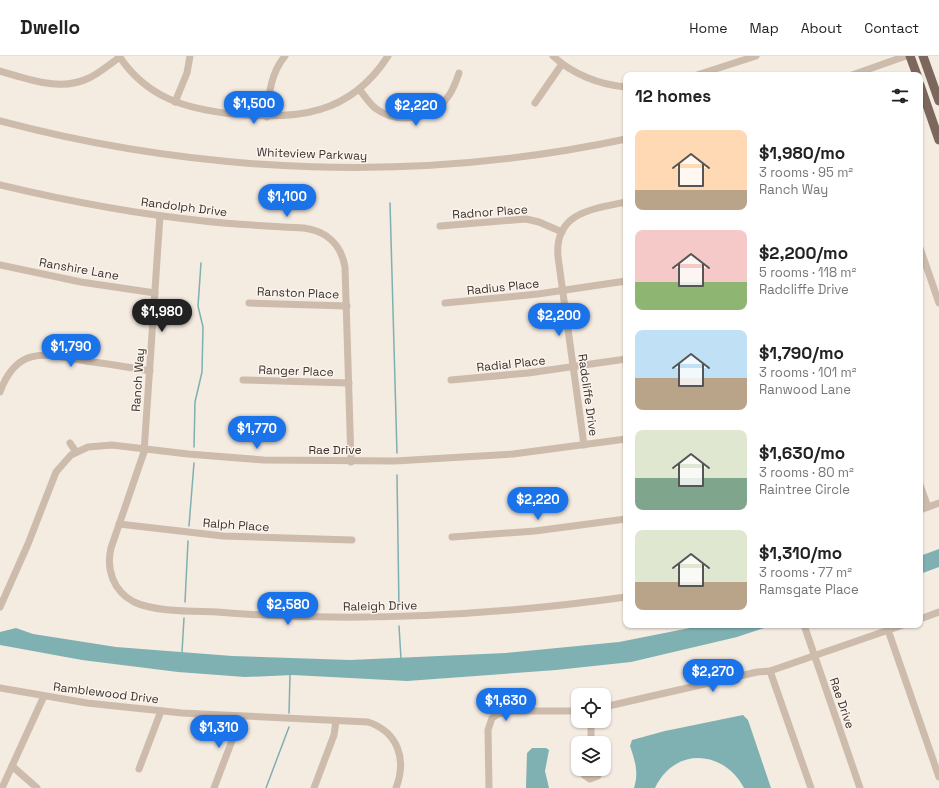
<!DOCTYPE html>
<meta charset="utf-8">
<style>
:root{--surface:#fff;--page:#f2f2f2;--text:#222;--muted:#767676;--line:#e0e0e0;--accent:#1a73e8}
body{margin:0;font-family:"Space Grotesk",sans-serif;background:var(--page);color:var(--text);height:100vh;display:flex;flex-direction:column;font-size:15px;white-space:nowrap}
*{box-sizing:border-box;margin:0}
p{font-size:13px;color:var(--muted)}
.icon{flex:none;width:22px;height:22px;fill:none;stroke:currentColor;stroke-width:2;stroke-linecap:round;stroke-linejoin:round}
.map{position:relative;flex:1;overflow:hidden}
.drawer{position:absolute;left:623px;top:16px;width:300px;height:556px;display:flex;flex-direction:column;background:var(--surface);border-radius:8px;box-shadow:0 1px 3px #0004}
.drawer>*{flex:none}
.buttons{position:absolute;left:571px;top:632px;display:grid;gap:8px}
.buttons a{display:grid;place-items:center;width:40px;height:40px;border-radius:8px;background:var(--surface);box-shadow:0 1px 3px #0004;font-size:20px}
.price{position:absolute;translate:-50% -34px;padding:0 9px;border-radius:14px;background:var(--accent);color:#fff;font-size:13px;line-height:26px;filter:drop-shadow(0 1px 2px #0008)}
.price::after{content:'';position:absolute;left:50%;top:24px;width:12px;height:9px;margin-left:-6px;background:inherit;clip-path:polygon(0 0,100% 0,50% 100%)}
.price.on{background:#222;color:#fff}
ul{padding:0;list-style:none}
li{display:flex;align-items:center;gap:12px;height:100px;padding:0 12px}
li span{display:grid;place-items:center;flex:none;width:112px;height:80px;border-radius:8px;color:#555}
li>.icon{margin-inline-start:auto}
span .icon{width:48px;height:48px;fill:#fffc;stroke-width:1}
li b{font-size:17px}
h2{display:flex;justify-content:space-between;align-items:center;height:48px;padding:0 12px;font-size:17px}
header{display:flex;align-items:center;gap:24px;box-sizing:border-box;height:56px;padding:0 20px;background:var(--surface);border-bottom:1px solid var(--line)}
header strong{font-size:19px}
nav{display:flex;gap:22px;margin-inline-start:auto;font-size:14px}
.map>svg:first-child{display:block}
.water{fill:#7fb0b2}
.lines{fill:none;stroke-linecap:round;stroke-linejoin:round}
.stream{stroke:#7fb0b2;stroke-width:1.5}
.minor{stroke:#cdbbac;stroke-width:7}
.major{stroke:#7d675c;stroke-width:9}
.labels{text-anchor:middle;stroke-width:3;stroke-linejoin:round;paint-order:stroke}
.street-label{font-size:12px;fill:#3b302b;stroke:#fbf5ee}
</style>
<header>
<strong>Dwello</strong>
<nav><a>Home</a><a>Map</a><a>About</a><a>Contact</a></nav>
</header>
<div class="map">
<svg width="939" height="732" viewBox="0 0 939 732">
<rect width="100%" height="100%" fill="#f4ebe1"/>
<g class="water">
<path d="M 939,493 L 939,511 L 920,518 L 920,500 Z"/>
<path d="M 705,569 L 773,569 L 737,581 L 631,606 L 556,614 L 407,625 L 293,619 L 245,621 L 178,616 L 82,604 L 0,589 L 0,576 L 16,572 L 33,578 L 116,591 L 232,600 L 350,604 L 506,597 L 619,586 Z"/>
<path d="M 743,659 L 748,664 L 771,732 L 744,732 C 724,694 675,690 655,732 L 634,732 C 639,716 635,705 630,690 L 632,684 L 665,675 Z"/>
<path d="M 532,692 L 546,692 L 549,694 L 545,715 L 549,732 L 526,732 L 527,697 Z"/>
</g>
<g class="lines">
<g class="stream">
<path d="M 390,147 L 397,397"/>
<path d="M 194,391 L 195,346 L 202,316 L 203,271 L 198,250 L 201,207"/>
<path d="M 397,419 L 399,553"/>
<path d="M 189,470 L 194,407"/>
<path d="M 185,546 L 188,485"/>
<path d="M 399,570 L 401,603"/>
<path d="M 182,596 L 184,562"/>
<path d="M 289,657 L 290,619"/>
<path d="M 266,732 L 289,671"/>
</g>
<g class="minor">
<path d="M 119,0 C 147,42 186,53 233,58 C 297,64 350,59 388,0"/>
<path d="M 553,0 C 572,18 600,29 626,31"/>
<path d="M 0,15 C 28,23 61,36 89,22 C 100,17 110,8 120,1"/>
<path d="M 697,19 L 756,0"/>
<path d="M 852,19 L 906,0"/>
<path d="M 359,33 C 364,39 368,46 375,52 C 396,68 431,65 447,42 C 453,35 456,26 459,17"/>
<path d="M 175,46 L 187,17 L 190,0"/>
<path d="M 535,47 L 562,8"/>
<path d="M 267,61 C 269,39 270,18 285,0"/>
<path d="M 0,65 C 203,119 420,127 626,83"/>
<path d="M 0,129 C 67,145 135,158 204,165 C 237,169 270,170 304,172 C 326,175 341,188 345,211 L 351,406"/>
<path d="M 160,160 L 144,396 L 111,492 C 106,513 113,535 134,546 C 155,556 193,555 217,556 C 354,567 490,560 626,541"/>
<path d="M 440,170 L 526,163 L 539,166 L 562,176"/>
<path d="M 920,192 L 939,247"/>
<path d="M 0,209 L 81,226 L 155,237"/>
<path d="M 249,247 L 347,250"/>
<path d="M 445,247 L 538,238 L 626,225"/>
<path d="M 243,324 L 349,327"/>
<path d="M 451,324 L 528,317 L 626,303"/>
<path d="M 0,336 C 17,289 46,298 86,305 C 107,308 129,311 150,315"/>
<path d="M 70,387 L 76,396"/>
<path d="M 584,389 L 558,201 C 554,156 593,153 626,146"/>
<path d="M 920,429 L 928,451"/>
<path d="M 920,454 L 939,447"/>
<path d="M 119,468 L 223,480 L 352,484"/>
<path d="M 452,481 L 535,475 L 626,463"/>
<path d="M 0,551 L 28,488 L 56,416 L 71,399 L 88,391 L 112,389 L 188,398 L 264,404 L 395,405 L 513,398 L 626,383"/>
<path d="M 920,563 L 939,556"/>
<path d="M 804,569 L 860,732"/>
<path d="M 888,574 L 939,721"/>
<path d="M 770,615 L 811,732"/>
<path d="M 0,632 L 87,647 L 182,657 L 368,666 C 398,676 407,703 396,732"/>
<path d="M 604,651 L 757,616 L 770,615 L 903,569"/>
<path d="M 591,687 L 591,665"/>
<path d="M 12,710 L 37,732"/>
<path d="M 139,713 L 161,655"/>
<path d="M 583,713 L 584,719 L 590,723 L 598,720 L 599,713"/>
<path d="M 2,732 L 44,640"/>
<path d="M 214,732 L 241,661"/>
<path d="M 314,732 L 334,679 L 336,665"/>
<path d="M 489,732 L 488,674 L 492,662 L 498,658 L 511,655 L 578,655"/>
</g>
<g class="major">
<path d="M 910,0 L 917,19"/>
<path d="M 923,0 L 939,45"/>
<path d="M 920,29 L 939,84"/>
</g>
</g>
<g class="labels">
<g class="street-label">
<text transform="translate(312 98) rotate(2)" y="4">Whiteview Parkway</text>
<text transform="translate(184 151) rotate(7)" y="4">Randolph Drive</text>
<text transform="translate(490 156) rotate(-4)" y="4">Radnor Place</text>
<text transform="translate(79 213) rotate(10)" y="4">Ranshire Lane</text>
<text transform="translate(503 231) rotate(-6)" y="4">Radius Place</text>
<text transform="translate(298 237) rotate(2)" y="4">Ranston Place</text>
<text transform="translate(511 308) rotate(-6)" y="4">Radial Place</text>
<text transform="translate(296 315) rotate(2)" y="4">Ranger Place</text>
<text transform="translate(138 324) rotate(-86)" y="4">Ranch Way</text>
<text transform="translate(588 339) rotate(82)" y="4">Radcliffe Drive</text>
<text x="335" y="398">Rae Drive</text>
<text transform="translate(236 469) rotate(4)" y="4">Ralph Place</text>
<text transform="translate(380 550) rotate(-1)" y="4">Raleigh Drive</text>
<text transform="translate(106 637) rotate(7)" y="4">Ramblewood Drive</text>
<text transform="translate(842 647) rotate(71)" y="4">Rae Drive</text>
</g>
</g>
</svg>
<div class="buttons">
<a><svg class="icon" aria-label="locate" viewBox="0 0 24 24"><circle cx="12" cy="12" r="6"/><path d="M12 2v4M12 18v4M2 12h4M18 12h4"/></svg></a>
<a><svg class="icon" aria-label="layers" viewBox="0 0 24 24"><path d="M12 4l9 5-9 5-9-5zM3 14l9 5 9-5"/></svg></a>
</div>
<b class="price" style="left:254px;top:69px">$1,500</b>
<b class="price" style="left:416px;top:71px">$2,220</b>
<b class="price" style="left:287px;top:162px">$1,100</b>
<b class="price on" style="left:162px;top:277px">$1,980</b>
<b class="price" style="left:559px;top:281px">$2,200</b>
<b class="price" style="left:71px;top:312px">$1,790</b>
<b class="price" style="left:257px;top:394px">$1,770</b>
<b class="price" style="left:538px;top:465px">$2,220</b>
<b class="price" style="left:288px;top:570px">$2,580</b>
<b class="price" style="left:713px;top:637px">$2,270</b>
<b class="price" style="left:506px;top:666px">$1,630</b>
<b class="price" style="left:219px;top:693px">$1,310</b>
<section class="drawer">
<h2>12 homes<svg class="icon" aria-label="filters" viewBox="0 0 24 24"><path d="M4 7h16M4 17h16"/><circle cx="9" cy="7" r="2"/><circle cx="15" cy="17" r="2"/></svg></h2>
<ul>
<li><span style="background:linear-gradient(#ffd9b3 75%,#b9a48a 0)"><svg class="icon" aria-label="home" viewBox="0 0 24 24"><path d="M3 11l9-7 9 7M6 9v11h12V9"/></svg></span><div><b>$1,980/mo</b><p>3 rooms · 95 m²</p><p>Ranch Way</p></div></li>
<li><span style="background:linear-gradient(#f6c9c9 65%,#8fb573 0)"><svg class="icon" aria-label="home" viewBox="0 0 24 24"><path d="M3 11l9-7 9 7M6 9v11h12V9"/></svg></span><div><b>$2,200/mo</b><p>5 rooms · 118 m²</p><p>Radcliffe Drive</p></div></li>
<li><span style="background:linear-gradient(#bfe0f5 60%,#b9a48a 0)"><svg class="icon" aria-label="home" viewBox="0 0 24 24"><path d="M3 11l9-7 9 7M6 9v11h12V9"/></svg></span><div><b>$1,790/mo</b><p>3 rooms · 101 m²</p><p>Ranwood Lane</p></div></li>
<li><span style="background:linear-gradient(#dfe7d0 60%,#7fa58c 0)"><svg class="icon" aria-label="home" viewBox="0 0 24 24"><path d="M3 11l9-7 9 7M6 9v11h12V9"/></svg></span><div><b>$1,630/mo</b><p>3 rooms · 80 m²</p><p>Raintree Circle</p></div></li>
<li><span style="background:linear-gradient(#dfe7d0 65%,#b9a48a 0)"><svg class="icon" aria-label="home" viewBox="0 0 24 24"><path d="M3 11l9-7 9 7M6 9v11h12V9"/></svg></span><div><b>$1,310/mo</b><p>3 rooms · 77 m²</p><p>Ramsgate Place</p></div></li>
</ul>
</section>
</div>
